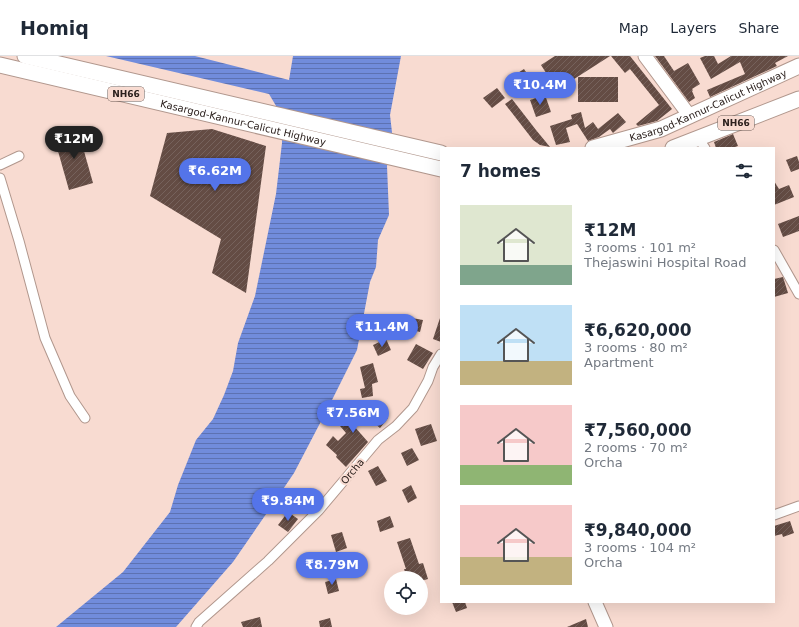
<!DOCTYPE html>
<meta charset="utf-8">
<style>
:root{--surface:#fff;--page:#f2f2f3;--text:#1f2937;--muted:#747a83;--line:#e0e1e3;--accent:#5474e9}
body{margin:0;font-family:"DejaVu Sans",sans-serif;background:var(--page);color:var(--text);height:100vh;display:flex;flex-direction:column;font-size:15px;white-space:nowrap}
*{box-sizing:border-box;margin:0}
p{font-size:13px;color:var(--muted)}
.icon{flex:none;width:22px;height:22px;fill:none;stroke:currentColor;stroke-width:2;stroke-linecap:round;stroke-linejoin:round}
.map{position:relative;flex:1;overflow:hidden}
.drawer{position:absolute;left:440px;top:91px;width:335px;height:456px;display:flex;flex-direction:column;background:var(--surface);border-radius:0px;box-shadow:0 4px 16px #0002}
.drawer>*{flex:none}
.fabs{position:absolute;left:384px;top:515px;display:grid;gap:8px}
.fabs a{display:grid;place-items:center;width:44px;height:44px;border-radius:50%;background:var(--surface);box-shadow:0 4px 16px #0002;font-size:20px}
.price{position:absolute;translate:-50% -34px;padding:0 9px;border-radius:14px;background:var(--accent);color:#fff;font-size:13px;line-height:26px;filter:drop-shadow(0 1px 2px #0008)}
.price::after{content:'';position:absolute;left:50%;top:24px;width:12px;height:9px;margin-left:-6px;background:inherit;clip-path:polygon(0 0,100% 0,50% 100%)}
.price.selected{background:#222;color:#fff}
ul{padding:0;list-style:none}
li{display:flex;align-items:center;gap:12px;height:100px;padding:0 20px}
li span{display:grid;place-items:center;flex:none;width:112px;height:80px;border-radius:0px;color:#555}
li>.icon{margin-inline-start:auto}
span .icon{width:48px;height:48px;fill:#fffc;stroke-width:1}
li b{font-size:17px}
h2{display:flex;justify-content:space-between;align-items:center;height:48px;padding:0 20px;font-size:17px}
header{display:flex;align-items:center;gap:24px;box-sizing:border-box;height:56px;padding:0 20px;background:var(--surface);border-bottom:1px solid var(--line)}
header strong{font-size:19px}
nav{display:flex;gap:22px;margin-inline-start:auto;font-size:14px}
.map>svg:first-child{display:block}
.water{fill:url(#water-rules)}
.building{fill:url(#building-hatch)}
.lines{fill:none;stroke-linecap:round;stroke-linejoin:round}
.minor-casing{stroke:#b1978d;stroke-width:11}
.secondary-casing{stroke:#b1978d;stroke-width:15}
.trunk-casing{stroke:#b1978d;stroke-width:17}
.minor{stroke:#fff;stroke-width:9}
.secondary{stroke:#fff;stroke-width:13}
.trunk{stroke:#fff;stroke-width:15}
.labels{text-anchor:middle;stroke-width:4;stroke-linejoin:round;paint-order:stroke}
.shield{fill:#f8dbd1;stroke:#685853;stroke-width:1}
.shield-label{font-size:9px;font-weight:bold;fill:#2b201d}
.street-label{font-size:10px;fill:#2b201d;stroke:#f8dbd1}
</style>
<header>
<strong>Homiq</strong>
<nav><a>Map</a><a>Layers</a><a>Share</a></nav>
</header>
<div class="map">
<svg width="799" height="571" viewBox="0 0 799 571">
<defs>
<pattern id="water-rules" width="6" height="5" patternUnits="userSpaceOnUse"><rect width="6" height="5" fill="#718cdc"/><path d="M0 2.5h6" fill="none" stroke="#5d72b2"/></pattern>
<pattern id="building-hatch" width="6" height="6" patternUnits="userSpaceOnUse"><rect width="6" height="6" fill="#644c44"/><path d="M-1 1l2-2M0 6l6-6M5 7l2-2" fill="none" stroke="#76625c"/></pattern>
</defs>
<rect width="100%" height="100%" fill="#f8dbd1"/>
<path class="water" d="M 106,0 L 195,0 L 289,24 L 293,0 L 401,0 L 390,59 L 393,85 L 387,110 L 389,159 L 378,184 L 376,211 L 370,226 L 357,294 L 329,350 L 294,417 L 271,451 L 233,506 L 176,571 L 56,571 L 123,516 L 170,456 L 178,429 L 196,384 L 213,363 L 224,339 L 233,315 L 238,287 L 255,240 L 276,138 L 282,87 L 282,60 L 269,38 Z"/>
<g class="building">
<path d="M 555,0 L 610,0 L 557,34 L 541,9 Z"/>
<path d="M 611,0 L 630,0 L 672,53 L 657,65 L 638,70 L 636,68 L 659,49 L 630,13 L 625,17 Z"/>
<path d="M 655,0 L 664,0 L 674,15 L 688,7 L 700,28 L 692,33 L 693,34 L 692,35 L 695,42 L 689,46 Z"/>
<path d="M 705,0 L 714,0 L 718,8 L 731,0 L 788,0 L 775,7 L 777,10 L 710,41 L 707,34 L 745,18 L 740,6 L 711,23 L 700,2 Z"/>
<path d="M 524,13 L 531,24 L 520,31 L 513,20 Z"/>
<rect x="578" y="21" width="40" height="25"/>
<path d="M 497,32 L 505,42 L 492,52 L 483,42 Z"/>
<path d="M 545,39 L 551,56 L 536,61 L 530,44 Z"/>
<path d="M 512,43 L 536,74 L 550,91 L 540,89 L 533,84 L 505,48 Z"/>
<path d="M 581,56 L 585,72 L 593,66 L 598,73 L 618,57 L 626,66 L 613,77 L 610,73 L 599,81 L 588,85 L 577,68 L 566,72 L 570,86 L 556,89 L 550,70 L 572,63 L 571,59 Z"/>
<path d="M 212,73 L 266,90 L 246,237 L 212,217 L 221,183 L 150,140 L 167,77 Z"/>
<path d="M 78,74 L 93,127 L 69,134 L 54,81 Z"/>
<path d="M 733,78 L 738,90 L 732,92 L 716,92 L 714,86 Z"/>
<path d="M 797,100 L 799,106 L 799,113 L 791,116 L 786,104 Z"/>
<path d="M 774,125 L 779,133 L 789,129 L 794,141 L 774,149 Z"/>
<path d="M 799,160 L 799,175 L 783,181 L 778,168 Z"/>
<path d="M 783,221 L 788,237 L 774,241 L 774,223 Z"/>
<path d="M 412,262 L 423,264 L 420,276 L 409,273 Z"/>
<path d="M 440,262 L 441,262 L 441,286 L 433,283 Z"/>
<path d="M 386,283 L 391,294 L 378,300 L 373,289 Z"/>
<path d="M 416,288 L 433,297 L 423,313 L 407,304 Z"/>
<path d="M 373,307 L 378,326 L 372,328 L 373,340 L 362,342 L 360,333 L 365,332 L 360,311 Z"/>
<path d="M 362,347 L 373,358 L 377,353 L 388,362 L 380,372 L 365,359 L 354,370 L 368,386 L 346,411 L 336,401 L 337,399 L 326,389 L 333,380 L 338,385 L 346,377 L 335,364 L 343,356 L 347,361 Z"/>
<path d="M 431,368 L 437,385 L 421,390 L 415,373 Z"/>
<path d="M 412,392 L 419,404 L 407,410 L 401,397 Z"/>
<path d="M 378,410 L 387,425 L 376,430 L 368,415 Z"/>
<path d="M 411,429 L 417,442 L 408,447 L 402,434 Z"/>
<path d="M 303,435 L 310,440 L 301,451 L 294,446 Z"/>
<path d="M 288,456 L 298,463 L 288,476 L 278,469 Z"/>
<path d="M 390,460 L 394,471 L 380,476 L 377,465 Z"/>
<path d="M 790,465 L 794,477 L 783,481 L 782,478 L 774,480 L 774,470 Z"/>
<path d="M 342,476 L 347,492 L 336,496 L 331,479 Z"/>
<path d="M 410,482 L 419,508 L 423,507 L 428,523 L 421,525 L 421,522 L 407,522 L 404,513 L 406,513 L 397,486 Z"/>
<path d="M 336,523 L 339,535 L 328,538 L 325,526 Z"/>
<path d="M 452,546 L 465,546 L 467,552 L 456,556 Z"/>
<path d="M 260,561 L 262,571 L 243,571 L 241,566 Z"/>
<path d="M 330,562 L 332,571 L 320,571 L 319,565 Z"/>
<path d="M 586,563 L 588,571 L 567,571 Z"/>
</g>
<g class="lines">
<g class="minor-casing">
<g id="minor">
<path d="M 698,82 L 705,92"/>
<path d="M 0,109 L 19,100"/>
<path d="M 0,122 L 19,185 L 45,282 L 70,340 L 85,362"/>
<path d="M 774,194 L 799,238"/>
<path d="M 774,459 L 799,450"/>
<path d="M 196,571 L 199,566 L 268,505 L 319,454 L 378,384 L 396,370 L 413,352 L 428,325 L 433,311 L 441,298"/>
</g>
</g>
<g class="secondary-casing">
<g id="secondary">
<path d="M 645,0 L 689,59"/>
<path d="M 595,546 L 606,571"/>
</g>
</g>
<g class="trunk-casing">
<g id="trunk">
<path d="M 25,0 L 441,97"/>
<path id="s1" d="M 0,9 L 441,113"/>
<path id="s2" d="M 593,92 L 661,73 L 799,10"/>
<path d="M 673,92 L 799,43"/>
</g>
</g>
<use href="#minor" class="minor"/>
<use href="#secondary" class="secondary"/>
<use href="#trunk" class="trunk"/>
</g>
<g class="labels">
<g class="shield">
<rect x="108" y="31" width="36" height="14" rx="3"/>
<rect x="718" y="60" width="36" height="14" rx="3"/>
</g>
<g class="shield-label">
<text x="126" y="41">NH66</text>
<text x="736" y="70">NH66</text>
</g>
<g class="street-label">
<text dy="4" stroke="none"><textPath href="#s2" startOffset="123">Kasargod-Kannur-Calicut Highway</textPath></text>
<text dy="4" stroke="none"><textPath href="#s1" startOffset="250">Kasargod-Kannur-Calicut Highway</textPath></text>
<text transform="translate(352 415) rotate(-50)" y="4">Orcha</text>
</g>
</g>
</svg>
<div class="fabs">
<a><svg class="icon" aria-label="locate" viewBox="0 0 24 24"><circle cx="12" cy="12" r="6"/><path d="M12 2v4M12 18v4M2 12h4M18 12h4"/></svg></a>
</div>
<b class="price" style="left:540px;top:50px">₹10.4M</b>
<b class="price selected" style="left:74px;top:104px">₹12M</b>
<b class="price" style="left:215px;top:136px">₹6.62M</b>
<b class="price" style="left:382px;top:292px">₹11.4M</b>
<b class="price" style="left:353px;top:378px">₹7.56M</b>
<b class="price" style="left:288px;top:466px">₹9.84M</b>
<b class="price" style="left:332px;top:530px">₹8.79M</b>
<section class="drawer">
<h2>7 homes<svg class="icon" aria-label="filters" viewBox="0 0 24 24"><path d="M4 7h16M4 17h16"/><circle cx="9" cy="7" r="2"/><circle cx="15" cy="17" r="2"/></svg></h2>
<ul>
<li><span style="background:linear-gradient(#dfe7d0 75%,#7fa58c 0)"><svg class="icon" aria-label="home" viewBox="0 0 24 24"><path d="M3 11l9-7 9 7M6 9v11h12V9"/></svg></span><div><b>₹12M</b><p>3 rooms · 101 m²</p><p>Thejaswini Hospital Road</p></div></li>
<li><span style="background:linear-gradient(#bfe0f5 70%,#c2b280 0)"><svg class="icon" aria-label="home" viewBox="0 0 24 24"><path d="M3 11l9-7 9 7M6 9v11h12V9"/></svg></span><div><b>₹6,620,000</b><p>3 rooms · 80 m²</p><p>Apartment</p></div></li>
<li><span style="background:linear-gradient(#f6c9c9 75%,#8fb573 0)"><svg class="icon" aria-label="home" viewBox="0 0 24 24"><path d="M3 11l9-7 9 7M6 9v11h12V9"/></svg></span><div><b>₹7,560,000</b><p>2 rooms · 70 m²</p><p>Orcha</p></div></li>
<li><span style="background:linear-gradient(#f6c9c9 65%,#c2b280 0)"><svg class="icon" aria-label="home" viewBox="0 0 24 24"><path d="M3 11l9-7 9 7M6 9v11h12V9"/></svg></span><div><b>₹9,840,000</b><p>3 rooms · 104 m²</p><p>Orcha</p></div></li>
</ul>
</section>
</div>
